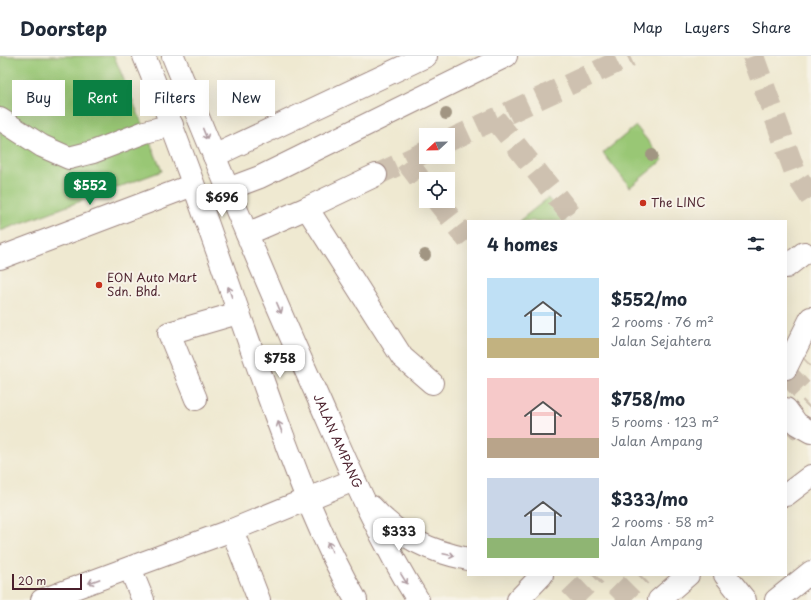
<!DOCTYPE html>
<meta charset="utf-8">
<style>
:root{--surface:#fff;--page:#f6f6f7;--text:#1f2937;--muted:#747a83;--line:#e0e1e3;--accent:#0b8043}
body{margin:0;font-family:"Playpen Sans",sans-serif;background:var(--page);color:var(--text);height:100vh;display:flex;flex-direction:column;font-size:15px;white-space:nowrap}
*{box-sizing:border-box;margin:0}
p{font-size:13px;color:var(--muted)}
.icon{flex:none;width:22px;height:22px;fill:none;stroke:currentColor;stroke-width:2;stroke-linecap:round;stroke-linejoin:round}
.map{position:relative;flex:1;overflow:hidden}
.details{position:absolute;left:467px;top:164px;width:320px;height:356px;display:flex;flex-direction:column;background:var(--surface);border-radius:0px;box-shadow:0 4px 16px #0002}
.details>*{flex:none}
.banner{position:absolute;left:12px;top:24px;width:380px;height:36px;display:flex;gap:8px}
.needle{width:26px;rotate:248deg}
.buttons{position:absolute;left:419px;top:72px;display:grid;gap:8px}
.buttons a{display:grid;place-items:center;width:36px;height:36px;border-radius:0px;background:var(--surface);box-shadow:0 4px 16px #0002;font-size:20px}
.scale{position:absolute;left:12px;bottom:10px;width:70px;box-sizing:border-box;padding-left:4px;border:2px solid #4a1f2b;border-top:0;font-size:11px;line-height:14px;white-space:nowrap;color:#4a1f2b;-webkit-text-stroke:3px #f7f3e8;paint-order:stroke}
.price{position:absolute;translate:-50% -34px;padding:0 9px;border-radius:8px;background:#fff;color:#222;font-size:13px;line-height:26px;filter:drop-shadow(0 1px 2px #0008)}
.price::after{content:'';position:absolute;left:50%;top:24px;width:12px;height:9px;margin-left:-6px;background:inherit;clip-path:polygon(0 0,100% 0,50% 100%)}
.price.on{background:var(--accent);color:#fff}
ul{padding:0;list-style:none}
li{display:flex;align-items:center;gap:12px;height:100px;padding:0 20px}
li span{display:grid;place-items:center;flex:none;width:112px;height:80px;border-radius:0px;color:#555}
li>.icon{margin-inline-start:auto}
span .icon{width:48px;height:48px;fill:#fffc;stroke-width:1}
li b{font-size:17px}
h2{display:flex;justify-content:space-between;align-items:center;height:48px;padding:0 20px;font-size:17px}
.pill{padding:0 14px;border-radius:0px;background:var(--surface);box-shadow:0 4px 16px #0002;font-size:14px;line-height:36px}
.pill.on{background:var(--accent);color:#fff}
header{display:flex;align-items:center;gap:24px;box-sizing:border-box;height:56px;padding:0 20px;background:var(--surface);border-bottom:1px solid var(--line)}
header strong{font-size:19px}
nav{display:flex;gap:22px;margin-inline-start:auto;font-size:14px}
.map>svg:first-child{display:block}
.green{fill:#99c775;stroke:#727350}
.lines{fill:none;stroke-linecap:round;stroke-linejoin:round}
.minor-tunnel{stroke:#cec1b0;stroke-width:22;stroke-dasharray:22 11;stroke-linecap:butt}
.major-tunnel{stroke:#cec1b0;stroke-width:22;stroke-dasharray:22 11;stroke-linecap:butt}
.minor-casing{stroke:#9c847e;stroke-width:24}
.major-casing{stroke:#9c847e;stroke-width:24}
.minor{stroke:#fff;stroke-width:22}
.major{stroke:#fff;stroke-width:22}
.tree{fill:#a19582}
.oneway{stroke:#ae9aa0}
.poi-dot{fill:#c8321e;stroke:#f7f3e8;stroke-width:1.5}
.labels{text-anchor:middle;stroke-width:4;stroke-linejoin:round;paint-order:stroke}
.poi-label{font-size:12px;fill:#4a1f2b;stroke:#f7f3e8;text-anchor:start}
.street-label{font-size:12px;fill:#4a1f2b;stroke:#f7f3e8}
</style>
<header>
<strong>Doorstep</strong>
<nav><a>Map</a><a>Layers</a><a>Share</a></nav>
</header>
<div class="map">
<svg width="811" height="544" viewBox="0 0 811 544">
<rect width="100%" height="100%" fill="#f7f3e8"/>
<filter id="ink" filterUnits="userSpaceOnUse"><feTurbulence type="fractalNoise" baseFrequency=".025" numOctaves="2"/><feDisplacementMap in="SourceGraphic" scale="8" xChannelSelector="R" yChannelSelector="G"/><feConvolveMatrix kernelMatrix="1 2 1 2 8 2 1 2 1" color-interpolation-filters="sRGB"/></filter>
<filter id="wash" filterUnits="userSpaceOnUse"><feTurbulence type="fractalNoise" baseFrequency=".012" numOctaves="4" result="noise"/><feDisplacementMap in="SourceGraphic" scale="16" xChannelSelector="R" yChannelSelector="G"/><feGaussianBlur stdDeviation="0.9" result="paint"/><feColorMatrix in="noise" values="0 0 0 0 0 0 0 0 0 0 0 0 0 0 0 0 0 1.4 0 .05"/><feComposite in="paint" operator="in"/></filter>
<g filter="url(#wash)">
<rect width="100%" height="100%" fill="#efe9d1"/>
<g class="green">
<path d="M 0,0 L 114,0 L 162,115 L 0,175 Z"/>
<path d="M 636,70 L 663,104 L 630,131 L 603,97 Z"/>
<path d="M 548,142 L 566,165 L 519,165 Z"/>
</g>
</g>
<g filter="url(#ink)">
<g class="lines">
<g class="minor-tunnel">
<path d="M 753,0 L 796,119 L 811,142"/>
<path d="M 495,63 L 576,165"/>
<path d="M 448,85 L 630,0"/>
<path d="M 406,105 L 426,131"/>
<path d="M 376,119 L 426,96"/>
<path d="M 437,145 L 468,184"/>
</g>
<g class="major-tunnel">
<path d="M 786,333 L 811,309"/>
<path d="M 786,376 L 811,351"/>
<path d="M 570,544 L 596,519"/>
<path d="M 616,544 L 641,519"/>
</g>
<g class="minor-casing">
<g id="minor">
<path d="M 0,63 L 42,90 L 69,102 L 93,96 L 145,76 L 172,69"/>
<path d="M 214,100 L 426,0"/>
<path d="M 228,133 L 260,121 L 506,0"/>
<path d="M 307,152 L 402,301 L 432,327"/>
<path d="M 247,178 L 307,152 L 376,119"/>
<path d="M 0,202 L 193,129"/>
<path d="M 786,211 L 804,197"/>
<path d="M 196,343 L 169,277 L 238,257"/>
<path d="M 232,474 L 259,544"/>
<path d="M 130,512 L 143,544"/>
<path d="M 725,519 L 745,544"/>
<path d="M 42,544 L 232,474 L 354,424"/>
<path d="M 776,544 L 811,516"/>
</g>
</g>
<g class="major-casing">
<g id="major">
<path d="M 144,0 C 192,116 230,235 273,353 C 297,418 321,484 356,544"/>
<path id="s1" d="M 173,0 C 220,115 268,231 319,344 C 349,412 378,481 418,544"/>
<path d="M 786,312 L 811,262"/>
<path d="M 786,353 L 797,368 L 811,376"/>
<path d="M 786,439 L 811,420"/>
<path d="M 372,451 C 399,481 429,495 468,503"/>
<path d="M 518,544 L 542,519"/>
<path d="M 659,544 L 688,519"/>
</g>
</g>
<use href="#minor" class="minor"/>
<use href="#major" class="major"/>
</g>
<g class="tree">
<circle cx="446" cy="58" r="6"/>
<circle cx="652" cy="99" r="6"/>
<circle cx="425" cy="199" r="6"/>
</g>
<defs><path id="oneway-shaft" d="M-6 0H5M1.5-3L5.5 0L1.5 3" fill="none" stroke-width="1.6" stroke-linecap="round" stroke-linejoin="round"/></defs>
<g class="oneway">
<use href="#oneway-shaft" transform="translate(205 78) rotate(68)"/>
<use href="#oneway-shaft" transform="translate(230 236) rotate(-109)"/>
<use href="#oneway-shaft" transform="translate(279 252) rotate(67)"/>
<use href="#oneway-shaft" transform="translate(280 371) rotate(-110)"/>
<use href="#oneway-shaft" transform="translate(330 491) rotate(-115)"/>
<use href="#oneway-shaft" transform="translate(449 499) rotate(12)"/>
<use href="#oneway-shaft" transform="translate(404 523) rotate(58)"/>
<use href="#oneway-shaft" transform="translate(94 525) rotate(160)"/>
</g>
</g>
<g class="poi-dot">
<circle cx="643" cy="147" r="4"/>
<circle cx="99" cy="229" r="4"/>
</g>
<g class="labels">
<g class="poi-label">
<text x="651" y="151">The LINC</text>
<text x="107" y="226">EON Auto Mart<tspan x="107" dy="14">Sdn. Bhd.</tspan></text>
</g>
<g class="street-label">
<text dy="4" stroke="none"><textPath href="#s1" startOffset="419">JALAN AMPANG</textPath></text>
</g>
</g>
</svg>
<div class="buttons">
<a><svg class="needle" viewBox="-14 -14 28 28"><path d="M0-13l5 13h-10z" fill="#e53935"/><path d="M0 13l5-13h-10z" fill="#747a83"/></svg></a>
<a><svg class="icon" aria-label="locate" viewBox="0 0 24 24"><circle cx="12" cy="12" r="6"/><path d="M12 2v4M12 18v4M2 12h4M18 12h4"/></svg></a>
</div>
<div class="scale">20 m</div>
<b class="price on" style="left:90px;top:150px">$552</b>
<b class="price" style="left:222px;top:162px">$696</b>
<b class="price" style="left:280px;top:323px">$758</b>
<b class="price" style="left:399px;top:496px">$333</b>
<div class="banner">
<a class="pill">Buy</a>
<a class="pill on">Rent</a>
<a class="pill">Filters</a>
<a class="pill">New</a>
</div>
<section class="details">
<h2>4 homes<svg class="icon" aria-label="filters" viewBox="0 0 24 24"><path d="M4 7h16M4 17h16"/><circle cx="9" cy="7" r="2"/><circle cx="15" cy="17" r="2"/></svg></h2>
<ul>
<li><span style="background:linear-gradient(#bfe0f5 75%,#c2b280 0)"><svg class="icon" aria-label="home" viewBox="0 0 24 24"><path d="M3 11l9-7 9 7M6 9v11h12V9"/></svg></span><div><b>$552/mo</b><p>2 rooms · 76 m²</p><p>Jalan Sejahtera</p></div></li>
<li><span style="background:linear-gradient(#f6c9c9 75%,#b9a48a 0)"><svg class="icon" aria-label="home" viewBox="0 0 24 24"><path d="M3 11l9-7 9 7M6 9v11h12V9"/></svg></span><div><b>$758/mo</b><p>5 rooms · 123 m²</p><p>Jalan Ampang</p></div></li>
<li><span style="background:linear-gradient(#c9d6e8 75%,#8fb573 0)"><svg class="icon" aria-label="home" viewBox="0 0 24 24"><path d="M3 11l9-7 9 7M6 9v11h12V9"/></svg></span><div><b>$333/mo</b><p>2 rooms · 58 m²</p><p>Jalan Ampang</p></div></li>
</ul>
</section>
</div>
